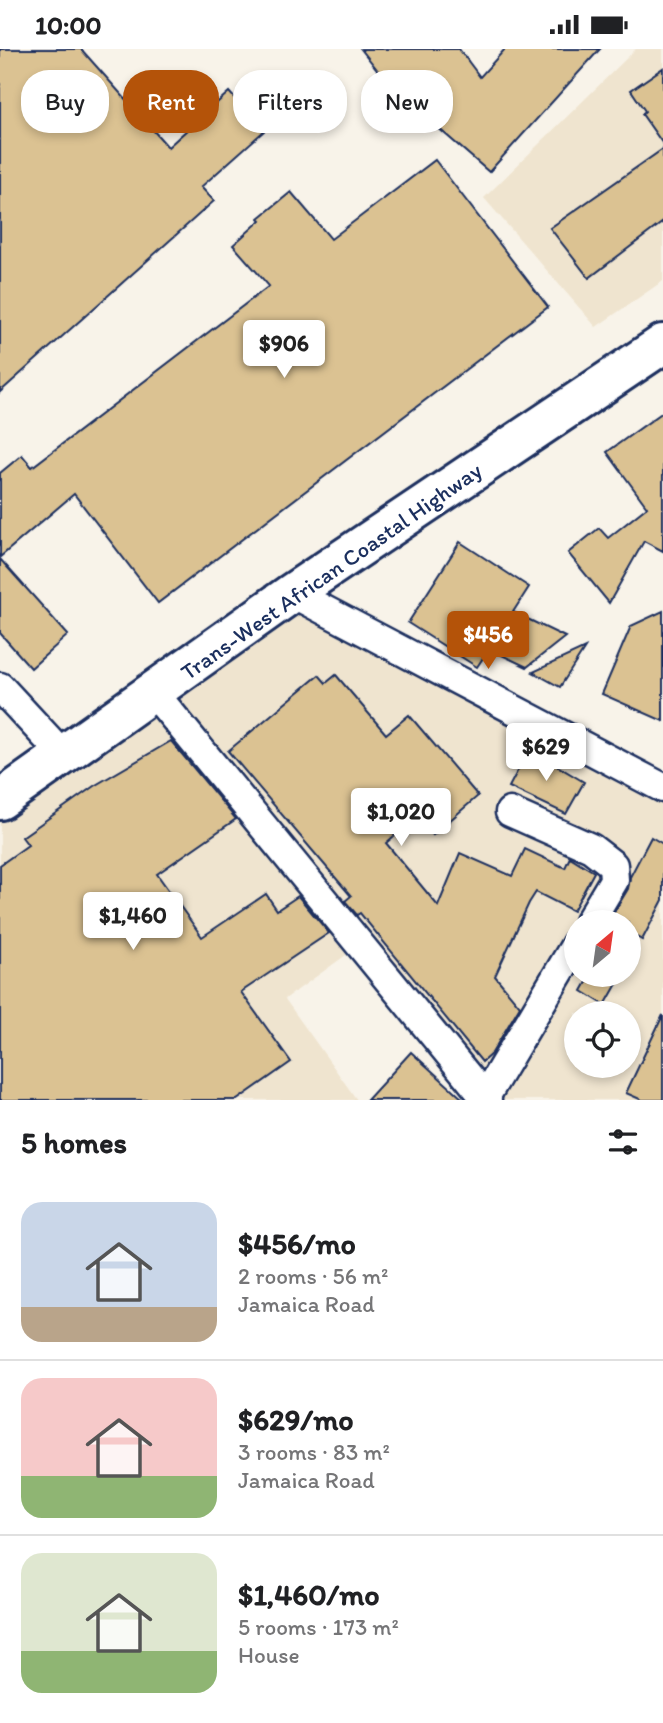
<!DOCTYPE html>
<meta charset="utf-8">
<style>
:root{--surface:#fff;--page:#f2f2f2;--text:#202124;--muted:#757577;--line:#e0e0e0;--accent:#b45309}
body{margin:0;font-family:Itim,sans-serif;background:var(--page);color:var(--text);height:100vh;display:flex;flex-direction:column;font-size:26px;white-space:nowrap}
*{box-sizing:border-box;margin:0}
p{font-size:23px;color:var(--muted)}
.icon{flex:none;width:38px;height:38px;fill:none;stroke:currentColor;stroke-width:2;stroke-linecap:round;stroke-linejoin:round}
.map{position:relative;height:1051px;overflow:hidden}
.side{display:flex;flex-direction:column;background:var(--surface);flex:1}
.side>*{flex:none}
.guide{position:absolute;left:21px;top:21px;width:621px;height:63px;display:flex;gap:14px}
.needle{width:46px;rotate:29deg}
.tools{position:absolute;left:564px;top:861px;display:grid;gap:14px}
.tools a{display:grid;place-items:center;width:77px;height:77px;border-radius:50%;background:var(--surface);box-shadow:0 4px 10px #0003;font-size:35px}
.price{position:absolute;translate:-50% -60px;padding:0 16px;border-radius:7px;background:#fff;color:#222;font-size:23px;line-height:46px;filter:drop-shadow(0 2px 4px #0008)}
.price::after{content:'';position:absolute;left:50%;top:42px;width:21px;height:16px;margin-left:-10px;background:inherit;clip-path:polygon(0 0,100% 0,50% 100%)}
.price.selected{background:var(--accent);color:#fff}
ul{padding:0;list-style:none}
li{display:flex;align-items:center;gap:21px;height:175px;padding:0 21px}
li+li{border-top:2px solid var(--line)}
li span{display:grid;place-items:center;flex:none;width:196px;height:140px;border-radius:21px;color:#555}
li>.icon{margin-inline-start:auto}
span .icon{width:84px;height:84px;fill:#fffc;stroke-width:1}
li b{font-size:30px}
h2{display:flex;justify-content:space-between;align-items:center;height:84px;padding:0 21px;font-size:30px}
.pill{padding:0 24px;border-radius:28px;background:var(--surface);box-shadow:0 4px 10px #0003;font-size:24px;line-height:63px}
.pill.selected{background:var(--accent);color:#fff}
.status{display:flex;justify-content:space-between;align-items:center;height:49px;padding:0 35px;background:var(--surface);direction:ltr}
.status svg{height:19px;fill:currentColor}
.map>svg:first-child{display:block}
.built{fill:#efe4cf;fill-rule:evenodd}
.building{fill:#dbc292;stroke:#1b2f5e;stroke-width:2}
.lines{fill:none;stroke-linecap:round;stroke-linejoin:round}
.minor-casing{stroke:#1b2f5e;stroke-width:33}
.highway-casing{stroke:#1b2f5e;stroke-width:44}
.minor{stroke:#fff;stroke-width:28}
.highway{stroke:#fff;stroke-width:38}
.labels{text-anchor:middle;stroke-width:6;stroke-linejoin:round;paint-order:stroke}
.street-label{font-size:23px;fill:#1b2f5e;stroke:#fff}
</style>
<div class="status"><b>10:00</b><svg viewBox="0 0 49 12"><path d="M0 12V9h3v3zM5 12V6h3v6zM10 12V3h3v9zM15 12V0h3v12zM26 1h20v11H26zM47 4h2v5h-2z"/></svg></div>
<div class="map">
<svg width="663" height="1051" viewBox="0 0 663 1051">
<rect width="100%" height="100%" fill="#f8f3e9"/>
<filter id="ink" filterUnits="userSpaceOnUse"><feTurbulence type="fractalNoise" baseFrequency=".0143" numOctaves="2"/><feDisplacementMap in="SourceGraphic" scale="14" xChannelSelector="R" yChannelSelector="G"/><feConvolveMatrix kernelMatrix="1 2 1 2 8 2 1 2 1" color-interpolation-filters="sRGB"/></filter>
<g filter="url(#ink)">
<g class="built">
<path d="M 636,0 L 663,0 L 663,232 L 596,278 L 484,149 Z"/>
<path d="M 282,558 L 663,736 L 663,1051 L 477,1051 L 473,1008 L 371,888 L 285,950 L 357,1051 L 0,1051 L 0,759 ZM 576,873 L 628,873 L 628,926 L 576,926 ZM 576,964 L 628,964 L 628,1017 L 576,1017 Z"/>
</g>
<g class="building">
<path d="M 0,0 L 81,0 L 168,98 L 229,43 L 264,82 L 201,138 L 214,152 L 0,343 Z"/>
<path d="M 361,0 L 459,0 L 480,28 L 505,0 L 600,0 L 489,123 L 391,38 Z"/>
<path d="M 663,19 L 663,95 L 642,65 L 645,62 L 631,41 Z"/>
<path d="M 663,100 L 663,173 L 589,229 L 550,179 Z"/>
<path d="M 435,111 L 548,258 L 158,554 L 74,445 L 0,508 L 0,424 L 22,406 L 32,418 L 269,237 L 233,196 L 261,171 L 259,169 L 291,143 L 331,190 Z"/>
<path d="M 663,363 L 663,502 L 644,492 L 609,554 L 568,504 L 599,479 L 608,489 L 647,458 L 607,403 Z"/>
<path d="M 460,493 L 529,538 L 513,563 L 565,588 L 527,618 L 489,600 L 477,618 L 408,574 Z"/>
<path d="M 0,510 L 68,586 L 31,619 L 0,584 Z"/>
<path d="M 663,562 L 663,672 L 602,645 L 631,577 Z"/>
<path d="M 585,599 L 560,638 L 533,623 Z"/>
<path d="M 319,626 L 326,634 L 336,626 L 386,685 L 409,666 L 478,747 L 433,786 L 417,767 L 386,794 L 438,857 L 460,804 L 512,827 L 525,800 L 565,819 L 570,808 L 594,823 L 573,862 L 536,843 L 529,854 L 495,927 L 520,957 L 492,1004 L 482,1013 L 360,864 L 357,866 L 345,852 L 351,847 L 228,702 Z"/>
<path d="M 171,692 L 236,770 L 157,825 L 202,888 L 266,845 L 277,861 L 298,847 L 329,884 L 241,943 L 291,1013 L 237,1051 L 0,1051 L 0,816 L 28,796 L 22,788 L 94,737 Z"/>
<path d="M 529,700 L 584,733 L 566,765 L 509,738 Z"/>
<path d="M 651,788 L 663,795 L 663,851 L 642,891 L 628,883 L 628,873 L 608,873 L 628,840 L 630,828 Z"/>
<path d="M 591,926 L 601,926 L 617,935 L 605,956 L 582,942 Z"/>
<path d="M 663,966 L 663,1051 L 642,1051 L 626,1044 Z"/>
<path d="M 411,1003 L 464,1051 L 367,1051 Z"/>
</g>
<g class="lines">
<g class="minor-casing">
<g id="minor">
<path d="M 292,544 L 663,739"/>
<path d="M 0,638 L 64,707"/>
<path d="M 154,644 L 487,1051"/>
<path d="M 510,763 L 591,799 L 613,816 L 614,831 L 589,873"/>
<path d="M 485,1048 L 576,895"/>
</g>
</g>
<g class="highway-casing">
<path id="highway" d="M 0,751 L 292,544 L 663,295"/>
</g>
<use href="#minor" class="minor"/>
<use href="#highway" class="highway"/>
</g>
</g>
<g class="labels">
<g class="street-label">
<text transform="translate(331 522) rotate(-35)" y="8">Trans-West African Coastal Highway</text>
</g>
</g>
</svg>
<div class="tools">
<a><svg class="needle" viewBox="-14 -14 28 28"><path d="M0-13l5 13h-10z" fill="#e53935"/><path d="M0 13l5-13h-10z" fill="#757577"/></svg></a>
<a><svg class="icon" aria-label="locate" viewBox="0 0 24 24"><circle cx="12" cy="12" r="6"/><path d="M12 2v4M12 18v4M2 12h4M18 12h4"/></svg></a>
</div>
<b class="price" style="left:284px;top:331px">$906</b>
<b class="price selected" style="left:488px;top:622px">$456</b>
<b class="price" style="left:546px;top:734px">$629</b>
<b class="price" style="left:401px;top:799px">$1,020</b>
<b class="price" style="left:133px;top:903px">$1,460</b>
<div class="guide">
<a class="pill">Buy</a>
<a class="pill selected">Rent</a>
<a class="pill">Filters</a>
<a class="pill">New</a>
</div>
</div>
<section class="side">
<h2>5 homes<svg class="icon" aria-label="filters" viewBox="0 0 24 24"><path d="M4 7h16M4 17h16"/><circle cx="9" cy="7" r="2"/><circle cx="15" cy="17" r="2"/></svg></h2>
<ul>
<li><span style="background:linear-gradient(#c9d6e8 75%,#b9a48a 0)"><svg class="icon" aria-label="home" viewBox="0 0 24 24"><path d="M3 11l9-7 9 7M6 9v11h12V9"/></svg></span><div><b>$456/mo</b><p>2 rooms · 56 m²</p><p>Jamaica Road</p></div></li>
<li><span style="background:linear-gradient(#f6c9c9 70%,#8fb573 0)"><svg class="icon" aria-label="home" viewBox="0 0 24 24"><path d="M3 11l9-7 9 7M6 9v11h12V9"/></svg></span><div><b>$629/mo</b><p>3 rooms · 83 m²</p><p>Jamaica Road</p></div></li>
<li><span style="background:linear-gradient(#dfe7d0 70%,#8fb573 0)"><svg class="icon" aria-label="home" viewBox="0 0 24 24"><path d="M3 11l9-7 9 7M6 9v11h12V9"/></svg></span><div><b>$1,460/mo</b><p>5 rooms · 173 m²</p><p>House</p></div></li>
</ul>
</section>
